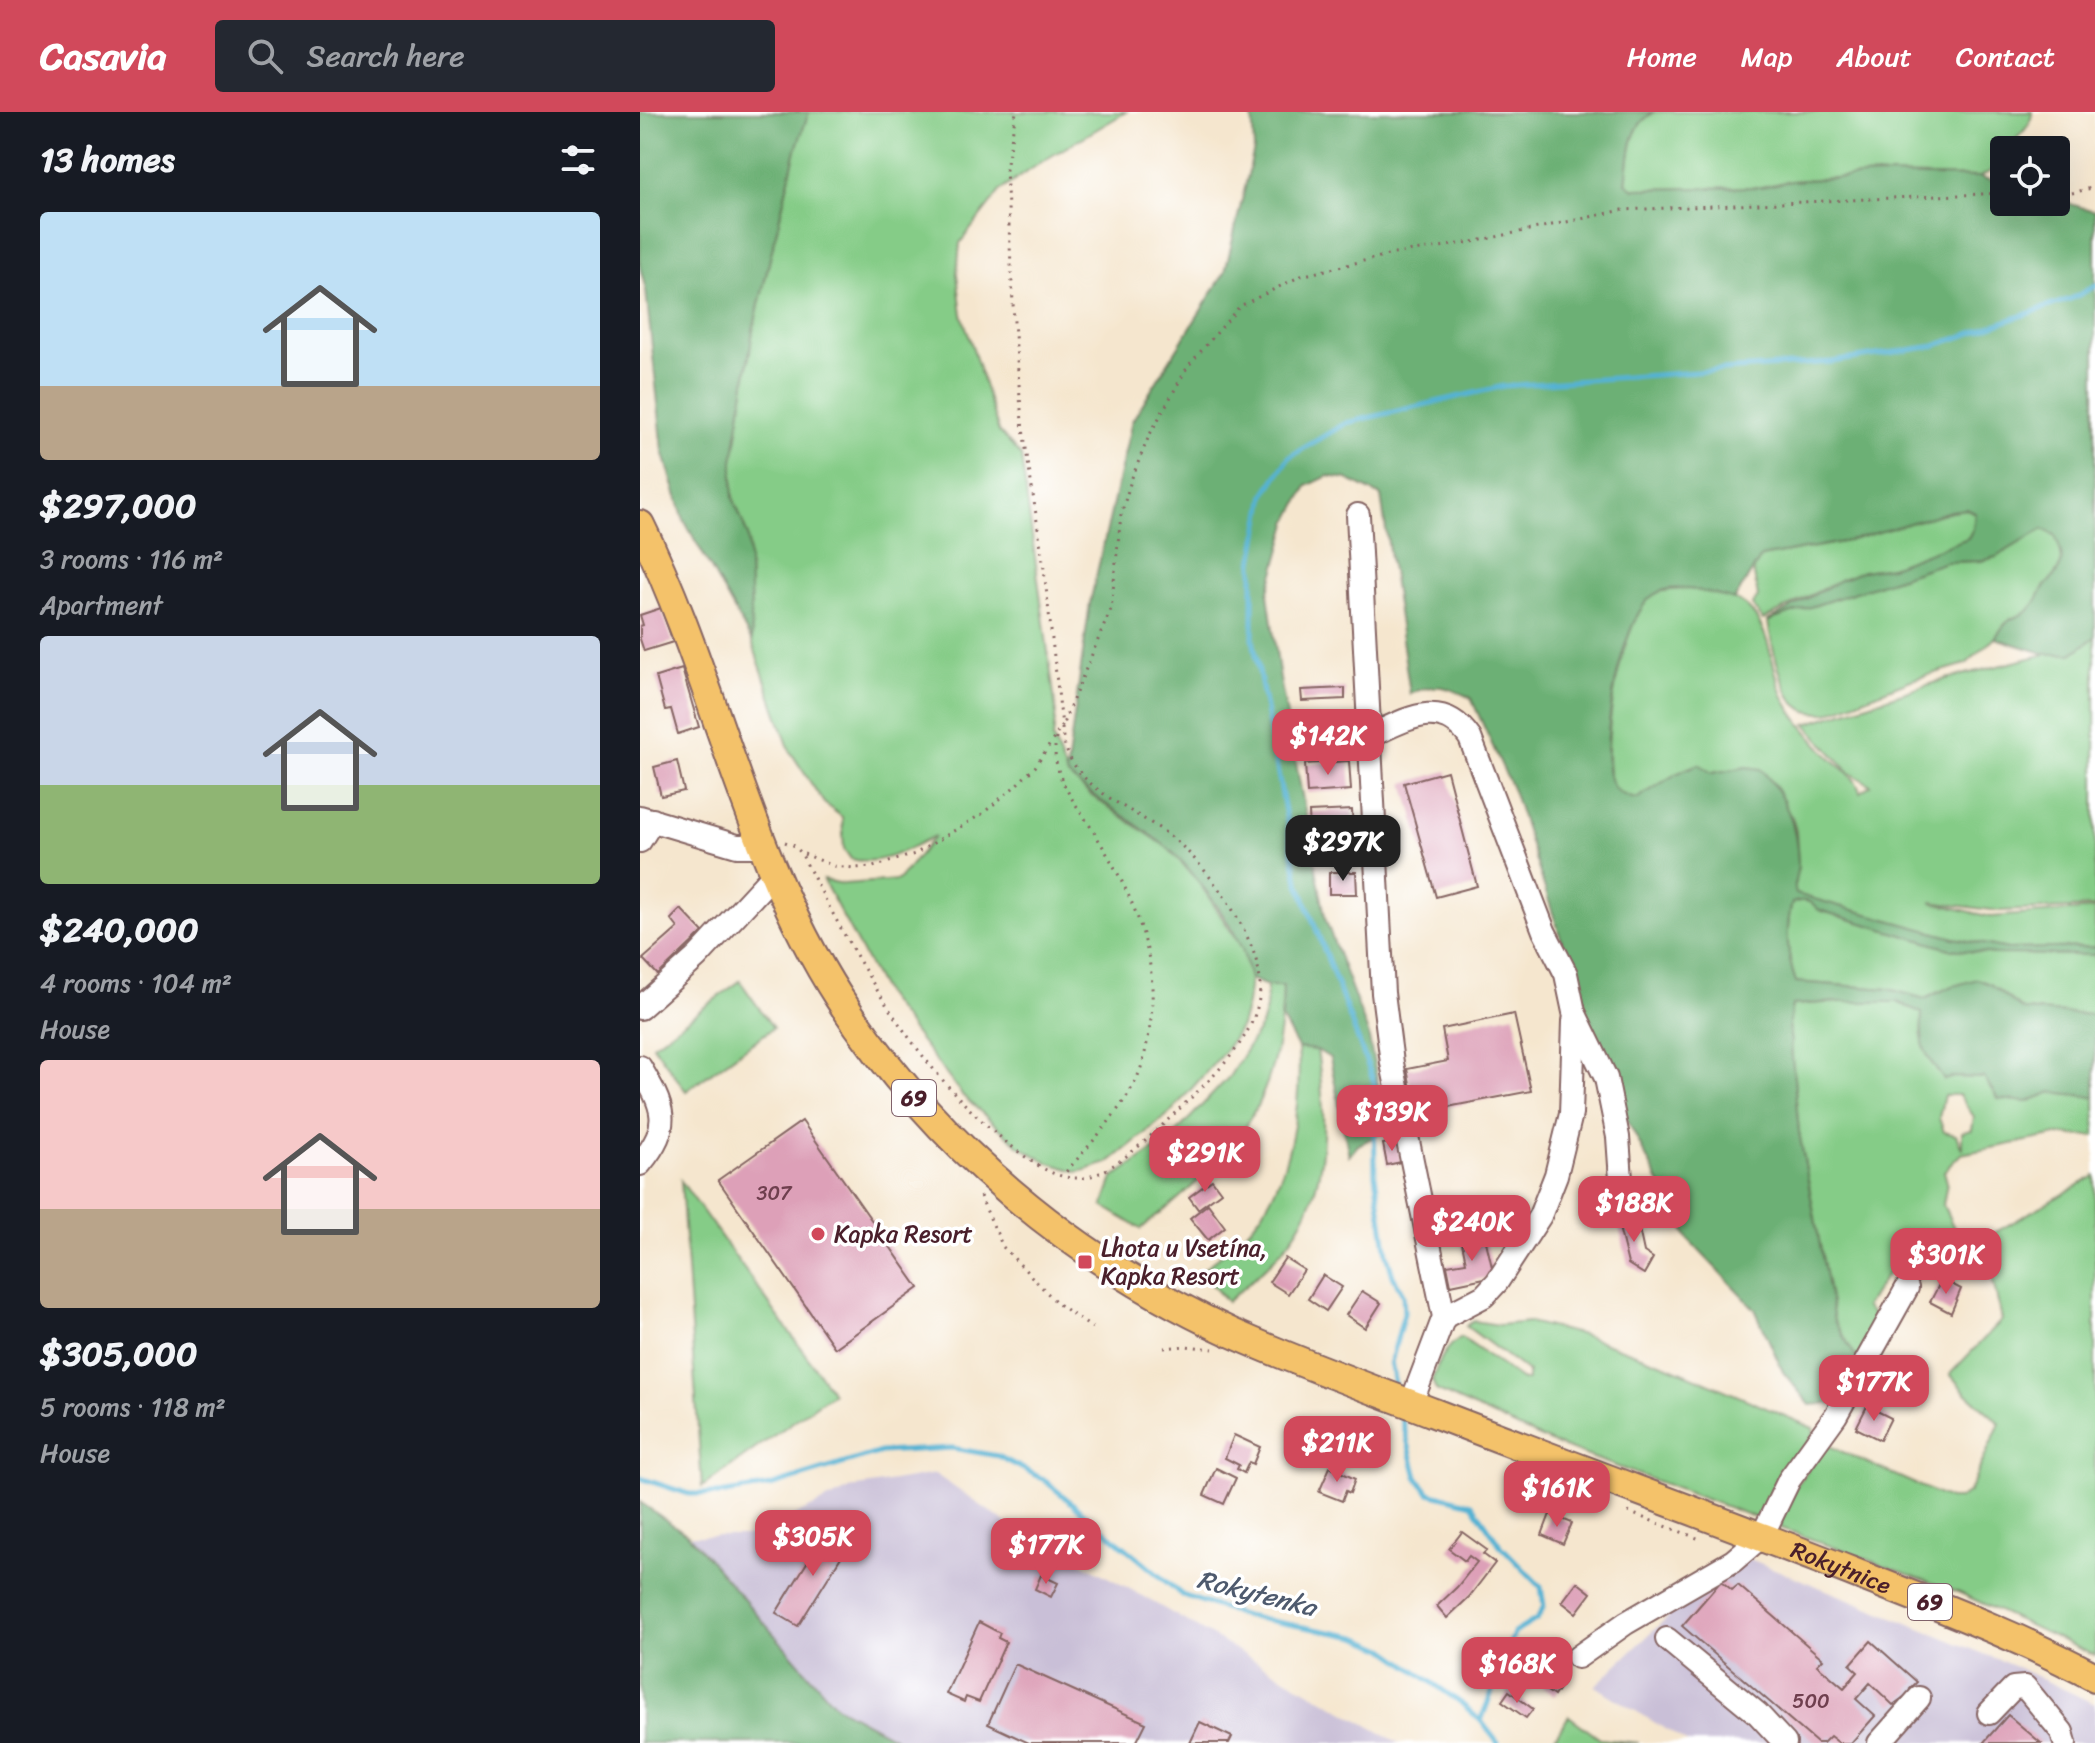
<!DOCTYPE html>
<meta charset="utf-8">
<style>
:root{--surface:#171b24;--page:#242831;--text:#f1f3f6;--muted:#9ea1a6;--accent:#d1495b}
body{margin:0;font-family:Sriracha,sans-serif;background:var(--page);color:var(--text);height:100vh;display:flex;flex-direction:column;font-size:30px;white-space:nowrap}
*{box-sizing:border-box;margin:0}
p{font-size:26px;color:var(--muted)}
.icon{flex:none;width:44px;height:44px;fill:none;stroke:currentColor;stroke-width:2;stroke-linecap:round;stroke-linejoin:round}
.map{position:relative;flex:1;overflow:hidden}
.sheet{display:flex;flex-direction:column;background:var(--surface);width:640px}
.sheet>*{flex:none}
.tools{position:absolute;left:1350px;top:24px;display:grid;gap:16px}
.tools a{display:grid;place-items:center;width:80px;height:80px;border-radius:8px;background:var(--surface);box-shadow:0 8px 32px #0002;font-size:40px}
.price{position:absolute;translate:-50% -68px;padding:0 18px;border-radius:16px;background:var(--accent);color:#fff;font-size:26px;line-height:52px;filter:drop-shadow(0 2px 4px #0008)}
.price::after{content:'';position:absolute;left:50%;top:48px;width:24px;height:18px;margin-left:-12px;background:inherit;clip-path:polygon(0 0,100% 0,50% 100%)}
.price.on{background:#222;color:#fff}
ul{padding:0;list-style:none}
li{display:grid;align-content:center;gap:16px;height:424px;padding:0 40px}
li span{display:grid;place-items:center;height:248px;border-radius:8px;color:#555}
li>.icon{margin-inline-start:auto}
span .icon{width:144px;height:144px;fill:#fffc;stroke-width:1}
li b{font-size:34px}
h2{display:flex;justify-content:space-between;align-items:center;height:96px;padding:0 40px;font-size:34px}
header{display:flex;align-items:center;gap:48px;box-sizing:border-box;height:112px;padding:0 40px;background:var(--accent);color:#fff}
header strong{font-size:38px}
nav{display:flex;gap:44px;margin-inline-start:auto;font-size:28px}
.search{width:560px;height:72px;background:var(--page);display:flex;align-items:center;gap:20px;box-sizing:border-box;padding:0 28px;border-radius:8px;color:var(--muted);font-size:30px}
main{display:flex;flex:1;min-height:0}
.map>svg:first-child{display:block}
.industrial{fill:#c9bfd7}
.green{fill:#85cc87;stroke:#687659;stroke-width:2;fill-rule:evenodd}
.forest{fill:#6cb074;stroke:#5b6850;stroke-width:2}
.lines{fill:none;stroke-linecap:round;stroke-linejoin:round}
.stream{stroke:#55b2d3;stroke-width:5}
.building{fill:#dda0b8}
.minor-casing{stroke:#866564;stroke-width:26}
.major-casing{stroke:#866564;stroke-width:32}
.path{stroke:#866564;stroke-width:3;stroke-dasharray:2 6;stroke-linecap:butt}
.minor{stroke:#fff;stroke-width:22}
.major{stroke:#f4c26a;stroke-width:28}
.poi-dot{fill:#d1495b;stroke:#fff;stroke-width:3}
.labels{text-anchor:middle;stroke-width:7;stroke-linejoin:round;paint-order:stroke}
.number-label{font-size:20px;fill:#6f3f4e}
.shield{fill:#fff;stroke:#80626b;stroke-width:2}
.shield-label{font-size:22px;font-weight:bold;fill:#4a1f2b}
.poi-label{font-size:24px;fill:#4a1f2b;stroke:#fff;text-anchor:start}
.street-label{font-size:24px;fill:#4a1f2b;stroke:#fff}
.water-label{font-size:26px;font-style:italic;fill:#4e5a6e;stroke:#fff}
</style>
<header>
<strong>Casavia</strong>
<div class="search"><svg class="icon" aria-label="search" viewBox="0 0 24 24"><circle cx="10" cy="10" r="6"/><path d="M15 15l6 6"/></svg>Search here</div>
<nav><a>Home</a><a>Map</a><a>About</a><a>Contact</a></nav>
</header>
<main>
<section class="sheet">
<h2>13 homes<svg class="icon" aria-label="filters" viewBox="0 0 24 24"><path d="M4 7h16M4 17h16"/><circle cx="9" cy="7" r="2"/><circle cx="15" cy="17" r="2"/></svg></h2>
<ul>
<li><span style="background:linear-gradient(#bfe0f5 70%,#b9a48a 0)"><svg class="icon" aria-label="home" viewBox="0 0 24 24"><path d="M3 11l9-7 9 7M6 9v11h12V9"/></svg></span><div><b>$297,000</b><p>3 rooms · 116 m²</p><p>Apartment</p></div></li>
<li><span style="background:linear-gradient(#c9d6e8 60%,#8fb573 0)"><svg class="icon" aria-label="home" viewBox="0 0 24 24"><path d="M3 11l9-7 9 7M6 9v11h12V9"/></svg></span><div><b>$240,000</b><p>4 rooms · 104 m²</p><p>House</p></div></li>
<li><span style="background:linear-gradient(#f6c9c9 60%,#b9a48a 0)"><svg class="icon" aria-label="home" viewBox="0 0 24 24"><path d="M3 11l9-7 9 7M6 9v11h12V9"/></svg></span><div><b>$305,000</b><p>5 rooms · 118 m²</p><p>House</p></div></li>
</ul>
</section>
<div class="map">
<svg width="1455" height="1631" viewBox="0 0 1455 1631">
<rect width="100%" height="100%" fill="#fff"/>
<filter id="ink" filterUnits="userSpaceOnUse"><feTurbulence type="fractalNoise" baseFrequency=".0125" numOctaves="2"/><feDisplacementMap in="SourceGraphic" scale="16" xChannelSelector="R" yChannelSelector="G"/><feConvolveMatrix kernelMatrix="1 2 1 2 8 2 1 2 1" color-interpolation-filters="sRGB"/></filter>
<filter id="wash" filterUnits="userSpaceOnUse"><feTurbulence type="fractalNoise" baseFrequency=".006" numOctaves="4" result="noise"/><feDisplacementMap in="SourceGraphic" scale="32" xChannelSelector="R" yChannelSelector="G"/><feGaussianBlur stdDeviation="1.8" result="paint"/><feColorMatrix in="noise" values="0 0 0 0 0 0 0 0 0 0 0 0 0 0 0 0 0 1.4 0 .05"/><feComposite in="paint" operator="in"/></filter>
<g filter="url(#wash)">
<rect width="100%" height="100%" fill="#f5e6ce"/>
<g class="industrial">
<path d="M 295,1362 L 365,1410 L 490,1477 L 759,1631 L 264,1631 L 196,1594 L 117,1508 L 49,1424 L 112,1424 L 212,1376 Z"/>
<path d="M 1095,1441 L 1381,1557 L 1455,1592 L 1455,1631 L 1048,1631 L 955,1574 Z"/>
</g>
<g class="green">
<path d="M 169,0 L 486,0 L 403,49 L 361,78 L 320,131 L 317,162 L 322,202 L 359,320 L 381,344 L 416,598 L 413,626 L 426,661 L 450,683 L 527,735 L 558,769 L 602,836 L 610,867 L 607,892 L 601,914 L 585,939 L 530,1001 L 468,1051 L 439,1060 L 409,1051 L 379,1034 L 323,984 L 245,883 L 183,768 L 204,772 L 258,768 L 295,724 C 268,736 243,755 211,747 L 204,737 L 202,705 L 184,691 L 150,639 L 112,530 L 108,424 L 93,385 L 93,349 L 113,218 L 156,37 Z"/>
<path d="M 1014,0 L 1392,0 C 1391,23 1365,27 1361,53 L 1340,65 L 1238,63 L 1151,69 L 1121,75 L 994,77 L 986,71 C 990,44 988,14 1014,0 Z"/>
<path d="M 1327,397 L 1335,401 L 1333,417 L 1328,426 L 1318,431 L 1251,455 L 1223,459 L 1200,468 L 1123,508 L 1112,493 L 1118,485 L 1113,457 L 1121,445 L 1207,429 L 1311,399 Z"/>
<path d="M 1403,417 L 1415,423 L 1422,441 L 1422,452 L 1415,466 L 1405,474 L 1395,492 L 1386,501 L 1365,512 L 1355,526 L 1326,552 L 1271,568 L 1188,601 C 1177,601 1166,601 1157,593 C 1143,581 1130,528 1128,509 L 1306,450 L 1342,449 Z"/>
<path d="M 1048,477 C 1068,480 1097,483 1111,499 C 1134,525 1131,567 1150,596 C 1160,613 1176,630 1189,644 C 1201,656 1216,664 1220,680 L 1231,673 L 1209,660 L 1166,612 L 1306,567 L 1406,542 L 1432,542 L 1455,525 L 1455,795 L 1359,799 L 1291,790 L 1351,805 L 1455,797 L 1455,835 L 1368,837 L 1314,826 L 1155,782 L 1154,766 L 1158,755 L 1156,719 L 1152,705 L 1107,655 L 1071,661 L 1059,652 C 1033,661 1019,674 996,687 C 986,684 975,681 971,670 C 960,636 981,497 1017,481 C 1025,477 1039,478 1048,477 Z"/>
<path d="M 1162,788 L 1173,791 L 1179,798 L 1310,837 L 1355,842 L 1455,843 L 1455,903 L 1383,898 L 1350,872 L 1298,880 L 1285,887 L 1249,877 L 1156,870 C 1147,846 1145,816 1152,791 Z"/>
<path d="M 100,869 L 133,916 L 46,979 L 13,933 Z"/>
<path d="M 627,874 L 643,874 C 641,970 612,1024 539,1086 C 527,1097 513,1106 501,1117 L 463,1094 L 473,1066 L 531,1026 L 589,965 L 621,914 L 626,897 Z"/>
<path d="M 1199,890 L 1257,890 L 1283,901 L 1281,923 L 1314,965 L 1344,966 L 1387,990 L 1412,980 L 1455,985 L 1455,1024 L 1417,1023 L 1321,1042 L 1304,1059 L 1307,1070 L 1303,1093 L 1314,1116 L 1282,1154 L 1270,1142 C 1251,1148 1237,1180 1225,1195 L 1241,1210 L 1219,1250 L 1194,1209 L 1159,1020 L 1149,912 L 1152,893 ZM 1304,983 L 1319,983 L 1334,1005 L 1332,1018 L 1322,1020 L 1322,1037 L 1316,1023 L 1304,1020 L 1299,1006 Z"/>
<path d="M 658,936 L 677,938 C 685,994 690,1056 663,1108 C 646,1141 614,1166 587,1190 L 561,1160 C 577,1145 598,1131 612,1114 C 650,1070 662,992 658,936 Z"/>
<path d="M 1455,1064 L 1455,1544 L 1320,1481 L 1141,1416 L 1139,1408 L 1155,1375 L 1187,1333 L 1309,1387 L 1319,1387 L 1329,1380 L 1360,1311 L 1326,1281 L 1310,1262 L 1362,1208 L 1344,1131 L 1354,1121 Z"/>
<path d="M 41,1069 L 193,1281 L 62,1375 Z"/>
<path d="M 834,1209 L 859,1213 L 889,1210 L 943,1223 L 1026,1253 L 1173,1316 L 1174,1321 L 1123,1407 L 1114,1405 L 910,1330 L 796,1278 L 792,1268 C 799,1249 804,1237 821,1225 L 882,1268 L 888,1268 L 888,1260 L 826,1214 Z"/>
<path d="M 929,1604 L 960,1627 L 999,1631 L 911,1631 Z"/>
</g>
<g class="forest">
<path d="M 0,0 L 169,0 L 156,37 L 113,218 L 93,349 L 93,385 L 108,424 L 112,530 L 44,408 L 23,339 L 6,179 L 0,155 Z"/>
<path d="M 612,0 L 1014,0 C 988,14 990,44 986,71 L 994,77 L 1121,75 L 1151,69 L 1238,63 L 1340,65 L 1364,72 L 1364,90 L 1416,90 L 1416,88 L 1455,99 L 1455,525 L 1432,542 L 1406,542 L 1355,526 C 1360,519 1364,512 1371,507 C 1377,504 1383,503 1388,499 C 1397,492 1399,480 1406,473 C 1425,453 1425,449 1415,423 L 1403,417 L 1356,445 L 1342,449 L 1306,450 L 1128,509 L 1200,468 L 1223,459 L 1251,455 L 1328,426 L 1333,417 L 1335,401 L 1327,397 L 1311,399 L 1208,429 L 1121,445 L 1094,488 C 1073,482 1035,469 1015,482 C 981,502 958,635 971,670 C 975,681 986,684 996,687 C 1019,674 1033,661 1059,652 L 1072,661 L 1107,655 L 1121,657 C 1146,685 1157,714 1158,751 C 1158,762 1152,770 1156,782 L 1314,826 L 1368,837 L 1455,835 L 1455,843 L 1355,842 L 1310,837 L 1179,798 C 1170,788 1164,787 1152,791 C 1145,816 1147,846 1156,870 L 1249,877 L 1285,887 L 1310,875 L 1337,867 L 1350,872 L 1383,898 L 1455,903 L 1455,985 L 1412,980 L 1387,990 L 1358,987 L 1344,966 L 1314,965 L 1304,968 C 1284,941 1280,936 1282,901 L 1257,890 L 1199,890 L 1152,893 L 1149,912 L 1159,1020 L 1194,1209 L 1219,1250 L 1197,1291 L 1170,1293 L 1143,1260 L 1115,1197 L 1048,1127 L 966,966 L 874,681 L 831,586 C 806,574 796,570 770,582 L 741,384 L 707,367 L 688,364 L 667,374 L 649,408 L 628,482 L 640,567 L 686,809 L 728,921 L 747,1018 L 718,1033 L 709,1044 L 690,946 L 677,938 L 658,936 L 642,907 L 643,874 L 627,874 L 610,867 C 607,858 606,847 602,837 C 591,810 549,752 525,734 C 493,708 457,689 426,662 L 450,491 L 492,309 L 585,160 L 614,37 Z"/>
<path d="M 0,1390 L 49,1424 L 196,1594 L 264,1631 L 0,1631 Z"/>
</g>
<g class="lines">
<g class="stream">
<path d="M 755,1274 L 751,1250 L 764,1201 L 763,1182 L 753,1164 L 747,1143 L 735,1063 L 734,970 L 658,769 L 613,527 L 613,450 L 625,382 L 649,345 L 706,311 L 864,274 L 1192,250 L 1294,234 L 1433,186 L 1455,174"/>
<path d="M 760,1300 L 777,1365 L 789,1381 L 832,1392 L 860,1433 L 901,1475 L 904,1494 L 897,1507 L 874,1521 L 841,1609"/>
<path d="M 0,1366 L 49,1382 L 79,1382 L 130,1374 L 241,1340 L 312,1336 L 358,1344 L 403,1367 L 542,1483 L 605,1504 L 717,1525 L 745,1537 L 821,1591 L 841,1609 L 858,1631"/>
</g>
</g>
<g id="blocks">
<g class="building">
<path d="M 21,496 L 33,530 L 4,539 L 0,527 L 0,514 L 3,513 L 0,503 Z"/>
<path d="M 42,557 L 59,615 L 38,622 L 31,597 L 25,598 L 16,565 Z"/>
<path d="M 705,576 L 705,587 L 662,589 L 661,578 Z"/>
<path d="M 706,606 L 708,628 L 664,630 L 663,608 Z"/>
<path d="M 37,649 L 44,679 L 21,684 L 14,655 Z"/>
<path d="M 709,649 L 711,678 L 667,681 L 665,652 Z"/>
<path d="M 807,659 L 837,774 L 796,785 L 764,671 Z"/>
<path d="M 712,698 L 713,720 L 670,721 L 669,700 Z"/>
<path d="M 689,760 L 716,760 L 717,782 L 689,782 Z"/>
<path d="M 41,797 L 63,820 L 18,863 L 3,847 L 38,816 L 31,807 Z"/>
<path d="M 874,902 L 891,979 L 776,1001 L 767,957 L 808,949 L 802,917 Z"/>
<path d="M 162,1009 L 279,1176 L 195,1236 L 78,1068 Z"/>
<path d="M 757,1029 L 761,1050 L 747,1053 L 743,1032 Z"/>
<path d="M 572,1068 L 581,1080 L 558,1097 L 549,1085 Z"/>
<path d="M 568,1092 L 585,1115 L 568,1128 L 550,1106 Z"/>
<path d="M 996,1103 L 1004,1140 L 1013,1146 L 1004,1162 L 988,1152 L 977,1107 Z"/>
<path d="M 845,1125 L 854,1164 L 811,1173 L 807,1153 L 826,1150 L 822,1131 Z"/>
<path d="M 645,1146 L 664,1158 L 648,1182 L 629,1170 Z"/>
<path d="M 683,1163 L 702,1175 L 686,1199 L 668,1187 Z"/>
<path d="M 1302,1167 L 1321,1177 L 1311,1201 L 1290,1190 Z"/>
<path d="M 722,1179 L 741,1191 L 725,1216 L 706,1203 Z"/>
<path d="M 1227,1294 L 1251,1306 L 1240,1328 L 1216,1316 Z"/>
<path d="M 594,1323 L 620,1335 L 613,1352 L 609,1350 L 604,1361 L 597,1357 L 599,1353 L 585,1346 Z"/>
<path d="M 690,1355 L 715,1367 L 710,1381 L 706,1379 L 702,1389 L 679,1380 Z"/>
<path d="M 576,1356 L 596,1366 L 584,1392 L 564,1383 Z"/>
<path d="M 910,1402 L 932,1411 L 923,1432 L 902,1423 Z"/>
<path d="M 187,1418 L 209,1432 L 158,1514 L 136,1501 Z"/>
<path d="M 822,1420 L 847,1438 L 843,1442 L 855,1451 L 829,1485 L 807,1506 L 797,1494 L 817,1475 L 837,1450 L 829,1444 L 825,1449 L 809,1437 Z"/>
<path d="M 401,1463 L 418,1471 L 411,1485 L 395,1477 Z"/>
<path d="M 1081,1469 L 1092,1478 L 1098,1473 L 1183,1547 L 1177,1553 L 1204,1576 L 1218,1560 L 1210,1553 L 1231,1529 L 1277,1570 L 1270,1577 L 1272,1579 L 1253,1593 L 1230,1571 L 1216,1587 L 1235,1604 L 1211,1631 L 1199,1631 L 1190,1624 L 1183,1631 L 1177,1631 L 1042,1514 Z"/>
<path d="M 937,1470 L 951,1481 L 936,1501 L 922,1490 Z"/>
<path d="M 339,1510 L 360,1521 L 358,1526 L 366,1530 L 339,1590 L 326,1585 L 324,1590 L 306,1582 Z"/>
<path d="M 906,1532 L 927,1547 L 916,1563 L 924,1569 L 914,1584 L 884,1562 Z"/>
<path d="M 375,1552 L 506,1611 L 496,1631 L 389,1631 L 348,1612 Z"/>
<path d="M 869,1579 L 893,1597 L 886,1606 L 862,1589 Z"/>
<path d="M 1368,1603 L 1401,1631 L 1343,1631 Z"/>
<path d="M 560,1610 L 592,1625 L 589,1631 L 550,1631 Z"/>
</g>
</g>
</g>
<g filter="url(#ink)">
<use href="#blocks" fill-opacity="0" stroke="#866564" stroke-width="2"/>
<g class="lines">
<g class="minor-casing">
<g id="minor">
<path d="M 718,403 L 743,881 L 752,951 L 804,1205 L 771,1292"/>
<path d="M 730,624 C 767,607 802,585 830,626 L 904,819 L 926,862 L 934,900 L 966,966 L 978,1025 L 983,1096"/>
<path d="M 0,705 L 97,734 L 121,734"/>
<path d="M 0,729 L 13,708"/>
<path d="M 0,896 L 57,845 L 133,763"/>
<path d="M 0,955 C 24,996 33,1012 0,1052"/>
<path d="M 804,1205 L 844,1184 L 857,1170 L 900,1104 L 916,1063 L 931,1002 L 934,909"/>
<path d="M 1027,1527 L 1118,1602 L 1145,1631"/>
<path d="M 938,1545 L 986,1511 L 1093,1449 L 1122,1424 L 1149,1368 L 1196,1303 L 1267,1176"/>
<path d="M 1349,1601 L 1373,1576 L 1385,1575 L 1422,1620 L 1425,1631"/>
<path d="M 1239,1631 L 1279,1586"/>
</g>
</g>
<g class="major-casing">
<g id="major">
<path id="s1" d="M 0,413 C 76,567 105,740 199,886 C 295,1033 433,1148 592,1221 C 659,1251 727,1275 794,1301 C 933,1355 1072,1405 1210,1459 C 1293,1492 1376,1523 1455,1565"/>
</g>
</g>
<g class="path">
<path d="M 1416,81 L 1432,81 L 1455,75"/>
<path d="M 416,626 C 410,661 432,686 450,714 C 492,780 524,846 508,926 C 505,942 502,957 494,972 C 475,1006 449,1034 423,1063"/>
<path d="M 145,730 L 155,734 L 161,741 C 216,847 274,957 370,1033 C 393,1051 420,1073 451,1064 C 476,1058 519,1017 537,999 C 572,966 622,922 620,871 C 619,824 563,747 526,721 C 485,692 423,672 422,614 L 471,497 L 481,403 L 491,368 L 509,324 L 548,254 L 600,194 L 661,164 L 748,143 L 832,130 L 983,98 L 1364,81"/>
<path d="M 164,742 L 194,754 L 214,756 L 233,755 L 275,742 L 342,702 L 373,676 L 395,655 L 422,614 L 403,449 L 382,310 L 374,210 L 366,57 L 376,0"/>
<path d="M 340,1084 L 363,1135 L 418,1192 L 452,1216"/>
<path d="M 524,1236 L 546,1234 L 573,1237"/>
<path d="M 988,1400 L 1060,1427"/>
</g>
<use href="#minor" class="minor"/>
<use href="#major" class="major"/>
</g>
</g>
<g class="poi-dot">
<circle cx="178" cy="1122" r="8"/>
<rect x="437" y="1142" width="16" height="16" rx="4"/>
</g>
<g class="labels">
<g class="number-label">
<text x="134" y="1088">307</text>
<text x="1171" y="1596">500</text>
</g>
<g class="shield">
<rect x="252" y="968" width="44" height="36" rx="6"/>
<rect x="1268" y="1472" width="44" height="36" rx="6"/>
</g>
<g class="shield-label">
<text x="274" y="994">69</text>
<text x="1290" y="1498">69</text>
</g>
<g class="poi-label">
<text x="194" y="1130">Kapka Resort</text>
<text x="461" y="1144">Lhota u Vsetína,<tspan x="461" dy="28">Kapka Resort</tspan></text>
</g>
<g class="street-label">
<text dy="8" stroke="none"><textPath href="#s1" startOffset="1690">Rokytnice</textPath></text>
</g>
<g class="water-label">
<text transform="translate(617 1481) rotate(14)" y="9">Rokytenka</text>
</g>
</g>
</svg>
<div class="tools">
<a><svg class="icon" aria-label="locate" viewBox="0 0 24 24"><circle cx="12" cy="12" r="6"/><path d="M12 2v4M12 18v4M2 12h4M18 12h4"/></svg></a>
</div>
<b class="price" style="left:688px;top:665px">$142K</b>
<b class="price on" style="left:703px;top:771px">$297K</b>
<b class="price" style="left:752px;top:1041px">$139K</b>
<b class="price" style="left:565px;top:1082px">$291K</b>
<b class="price" style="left:994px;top:1132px">$188K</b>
<b class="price" style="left:832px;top:1151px">$240K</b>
<b class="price" style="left:1306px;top:1184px">$301K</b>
<b class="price" style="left:1234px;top:1311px">$177K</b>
<b class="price" style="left:697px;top:1372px">$211K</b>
<b class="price" style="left:917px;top:1417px">$161K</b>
<b class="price" style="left:173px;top:1466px">$305K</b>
<b class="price" style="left:406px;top:1474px">$177K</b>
<b class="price" style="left:877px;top:1593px">$168K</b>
</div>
</main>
